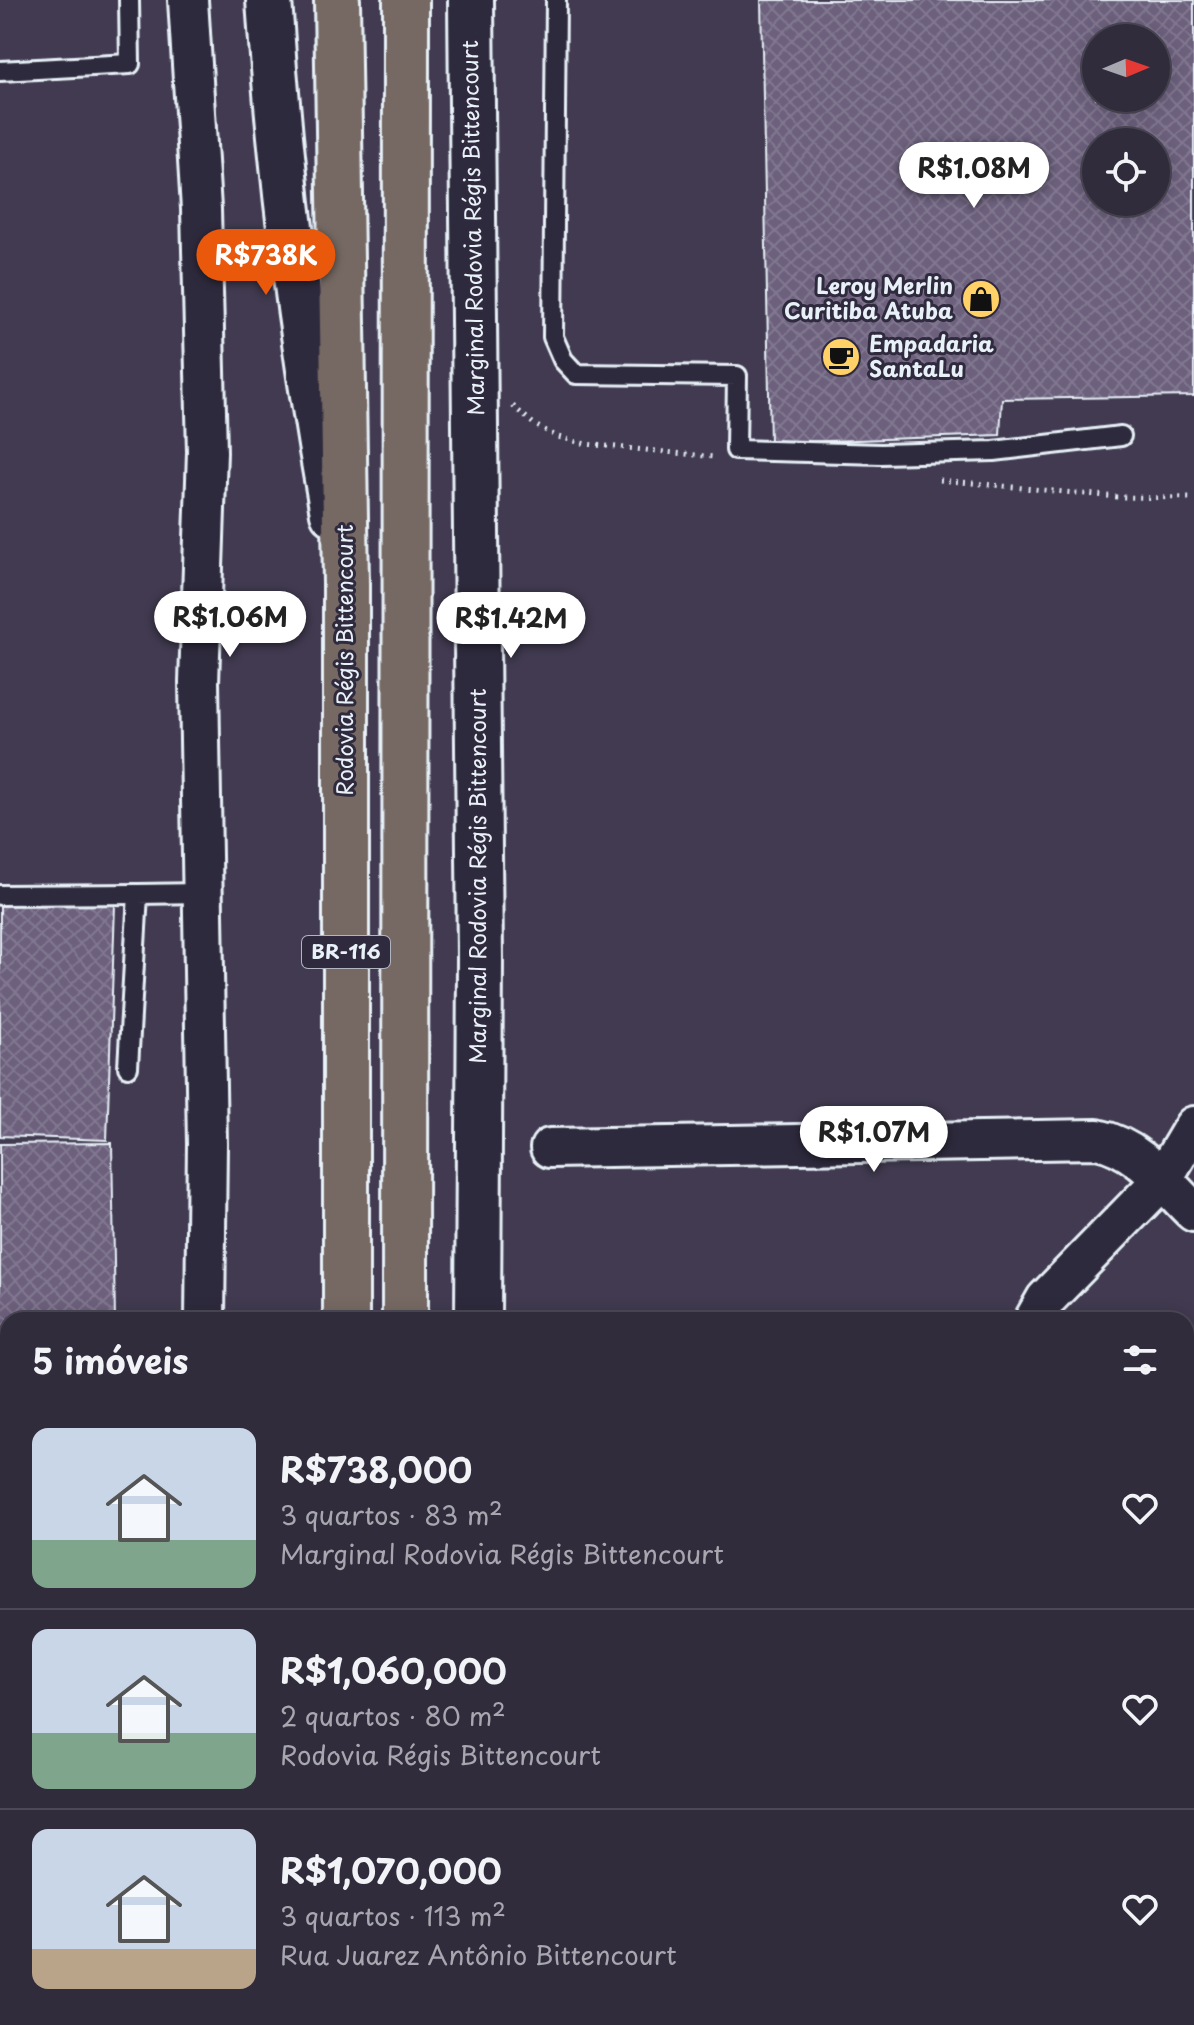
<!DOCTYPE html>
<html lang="pt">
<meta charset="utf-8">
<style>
:root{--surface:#312c3c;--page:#3d3847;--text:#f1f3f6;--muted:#a8a7af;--line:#4c4856;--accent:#ea580c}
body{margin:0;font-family:"Playpen Sans",sans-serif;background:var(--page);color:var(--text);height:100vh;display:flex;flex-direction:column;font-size:30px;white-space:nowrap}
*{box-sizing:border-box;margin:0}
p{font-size:26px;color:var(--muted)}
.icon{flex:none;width:44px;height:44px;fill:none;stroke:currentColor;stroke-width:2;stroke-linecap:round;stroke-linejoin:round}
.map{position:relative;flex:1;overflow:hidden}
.details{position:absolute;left:0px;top:1312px;width:1194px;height:714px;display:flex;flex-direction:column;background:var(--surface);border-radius:24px 24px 0 0;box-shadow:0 4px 20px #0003,0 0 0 2px var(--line)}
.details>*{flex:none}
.needle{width:52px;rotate:88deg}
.controls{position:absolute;left:1082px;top:24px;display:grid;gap:16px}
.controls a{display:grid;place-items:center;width:88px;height:88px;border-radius:50%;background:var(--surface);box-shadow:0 4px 20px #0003,0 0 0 2px var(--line);font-size:40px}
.price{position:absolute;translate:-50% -68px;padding:0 18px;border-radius:28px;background:#fff;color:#222;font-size:26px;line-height:52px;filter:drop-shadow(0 2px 4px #0008)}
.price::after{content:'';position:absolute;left:50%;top:48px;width:24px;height:18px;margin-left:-12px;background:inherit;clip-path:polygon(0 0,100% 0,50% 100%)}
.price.active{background:var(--accent);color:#fff}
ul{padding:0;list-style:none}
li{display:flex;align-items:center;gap:24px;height:200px;padding:0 32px}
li+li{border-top:2px solid var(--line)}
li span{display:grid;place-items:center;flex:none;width:224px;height:160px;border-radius:16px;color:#555}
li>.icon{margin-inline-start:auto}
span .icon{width:96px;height:96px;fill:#fffc;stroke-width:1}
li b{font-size:34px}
h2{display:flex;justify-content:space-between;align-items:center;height:96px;padding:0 32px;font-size:34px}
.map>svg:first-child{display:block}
.building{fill:url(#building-cross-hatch);stroke:#e8f1f8;stroke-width:2;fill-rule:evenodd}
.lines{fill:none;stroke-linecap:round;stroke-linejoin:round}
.lane-casing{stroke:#e8f1f8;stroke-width:24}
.street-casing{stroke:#e8f1f8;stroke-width:44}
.secondary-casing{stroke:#e8f1f8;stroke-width:50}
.highway-casing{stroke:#e8f1f8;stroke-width:50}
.path{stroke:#e8f1f8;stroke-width:5;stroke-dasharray:2 6;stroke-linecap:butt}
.lane{stroke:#2f2a3d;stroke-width:18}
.street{stroke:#2f2a3d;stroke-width:38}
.secondary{stroke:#2f2a3d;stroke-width:44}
.highway{stroke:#766964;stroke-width:44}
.labels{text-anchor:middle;stroke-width:6;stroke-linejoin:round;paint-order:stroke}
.shield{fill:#2f2a3d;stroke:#b0b5c0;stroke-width:2}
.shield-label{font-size:20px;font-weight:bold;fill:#e8f1f8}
.street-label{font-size:22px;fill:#e8f1f8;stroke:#2f2a3d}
.poi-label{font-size:22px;font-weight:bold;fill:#e8f1f8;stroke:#2f2a3d;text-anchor:end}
</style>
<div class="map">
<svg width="1194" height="2025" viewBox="0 0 1194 2025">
<defs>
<pattern id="building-cross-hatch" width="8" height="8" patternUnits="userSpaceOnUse" patternTransform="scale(2)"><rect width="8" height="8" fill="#6c607d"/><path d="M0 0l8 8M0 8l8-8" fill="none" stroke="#817790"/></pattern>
</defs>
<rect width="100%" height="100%" fill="#413a50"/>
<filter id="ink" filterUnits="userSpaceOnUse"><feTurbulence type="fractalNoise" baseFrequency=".0125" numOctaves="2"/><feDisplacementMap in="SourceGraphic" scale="16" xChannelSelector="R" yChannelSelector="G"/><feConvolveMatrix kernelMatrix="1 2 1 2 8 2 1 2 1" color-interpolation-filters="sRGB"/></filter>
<g filter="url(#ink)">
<g class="building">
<path d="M 761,0 L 1194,0 L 1194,396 L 1002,399 L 1000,435 L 770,443 ZM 1096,38 L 1156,38 L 1156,98 L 1096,98 ZM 1096,142 L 1156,142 L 1156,202 L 1096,202 Z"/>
<path d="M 0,901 L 115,905 L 107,1140 L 0,1136 Z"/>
<path d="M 112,1143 L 115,1320 L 8,1320 L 8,1428 L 0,1428 L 0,1144 Z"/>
<rect x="0" y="1492" width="8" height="255"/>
<rect x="0" y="1790" width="8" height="117"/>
<path d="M 0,1977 L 8,1977 L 8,2018 L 62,2018 L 62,2025 L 0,2025 Z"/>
</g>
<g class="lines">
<g class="lane-casing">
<g id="lane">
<path d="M 556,0 L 553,337 L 563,360 L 576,374 L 737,376 L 736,450 L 881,454 L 994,451 L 1121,436"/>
<path d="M 0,71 L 130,64 L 129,0"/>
<path d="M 0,895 L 138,894"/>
<path d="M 128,1067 L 138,894 L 203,893"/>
</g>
</g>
<g class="street-casing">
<g id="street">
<path d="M 188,0 L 201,209 L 207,452 L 199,682 L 207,1144 L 205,1320"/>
<path d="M 550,1148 L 1097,1139 C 1138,1147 1165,1184 1194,1212"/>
<path d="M 1034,1320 L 1046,1299 L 1162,1180 L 1194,1126"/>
<path d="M 1186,1616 L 1194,1623"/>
<path d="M 1130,2018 L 1132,2025"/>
<path d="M 198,2025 L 198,2018"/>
</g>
</g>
<g class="secondary-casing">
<g id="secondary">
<path d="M 269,0 C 280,172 302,344 333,513"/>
<path d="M 471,0 L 480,959 L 478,1320"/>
<path d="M 434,2025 L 435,2018"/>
</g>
</g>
<g class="highway-casing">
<g id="highway">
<path d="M 337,0 L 346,584 L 346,1320"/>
<path d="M 405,1320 L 406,0"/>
<path d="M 405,2018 L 405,2025"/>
<path d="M 344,2025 L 344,2018"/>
</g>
</g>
<g class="path">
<path d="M 513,406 L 535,425 L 558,437 L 586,444 L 715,457"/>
<path d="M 940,480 L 1117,497 L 1194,498"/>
</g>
<use href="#lane" class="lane"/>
<use href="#street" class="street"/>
<use href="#secondary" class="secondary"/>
<use href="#highway" class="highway"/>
</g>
</g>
<defs>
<g id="shop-disc" transform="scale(2)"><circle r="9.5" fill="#ffd166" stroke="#2f2a3d"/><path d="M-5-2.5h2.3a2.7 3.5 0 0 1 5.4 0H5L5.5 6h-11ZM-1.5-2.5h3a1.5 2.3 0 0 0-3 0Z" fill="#111"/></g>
<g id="cafe-disc" transform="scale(2)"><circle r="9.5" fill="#ffd166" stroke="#2f2a3d"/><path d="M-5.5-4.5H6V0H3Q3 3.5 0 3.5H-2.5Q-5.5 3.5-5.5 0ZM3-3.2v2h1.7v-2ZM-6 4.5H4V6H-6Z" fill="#111"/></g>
</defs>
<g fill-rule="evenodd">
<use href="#shop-disc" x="981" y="299"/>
<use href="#cafe-disc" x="841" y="357"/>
</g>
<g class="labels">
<rect class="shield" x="302" y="936" width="88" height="32" rx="6"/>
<g class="shield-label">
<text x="346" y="959">BR-116</text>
</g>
<g class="street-label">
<text transform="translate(473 228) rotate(-91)" y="8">Marginal Rodovia Régis Bittencourt</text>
<text transform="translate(345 660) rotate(-90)" y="8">Rodovia Régis Bittencourt</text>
<text transform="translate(478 876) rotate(-90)" y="8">Marginal Rodovia Régis Bittencourt</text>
</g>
<g class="poi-label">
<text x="953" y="294">Leroy Merlin<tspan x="953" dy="25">Curitiba Atuba</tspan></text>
<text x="869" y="352" text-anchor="start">Empadaria<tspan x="869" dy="25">SantaLu</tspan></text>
</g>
</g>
</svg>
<div class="controls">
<a><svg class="needle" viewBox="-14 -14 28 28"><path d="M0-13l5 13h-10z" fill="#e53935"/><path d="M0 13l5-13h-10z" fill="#a8a7af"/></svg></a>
<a><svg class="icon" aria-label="locate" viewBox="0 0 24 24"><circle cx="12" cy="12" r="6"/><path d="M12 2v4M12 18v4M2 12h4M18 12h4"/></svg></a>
</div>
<b class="price" style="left:974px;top:210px">R$1.08M</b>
<b class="price active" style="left:266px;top:297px">R$738K</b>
<b class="price" style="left:230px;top:659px">R$1.06M</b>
<b class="price" style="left:511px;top:660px">R$1.42M</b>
<b class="price" style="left:874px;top:1174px">R$1.07M</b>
<section class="details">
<h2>5 imóveis<svg class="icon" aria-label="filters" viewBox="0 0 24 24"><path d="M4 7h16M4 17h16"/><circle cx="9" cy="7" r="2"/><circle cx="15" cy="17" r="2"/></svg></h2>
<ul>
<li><span style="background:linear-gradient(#c9d6e8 70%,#7fa58c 0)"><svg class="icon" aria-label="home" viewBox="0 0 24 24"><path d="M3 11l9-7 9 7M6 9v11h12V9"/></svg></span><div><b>R$738,000</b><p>3 quartos · 83 m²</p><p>Marginal Rodovia Régis Bittencourt</p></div><svg class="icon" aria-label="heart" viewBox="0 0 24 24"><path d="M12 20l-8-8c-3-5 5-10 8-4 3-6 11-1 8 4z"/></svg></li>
<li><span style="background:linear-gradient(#c9d6e8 65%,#7fa58c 0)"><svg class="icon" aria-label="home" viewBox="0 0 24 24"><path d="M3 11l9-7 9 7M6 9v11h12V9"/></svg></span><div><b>R$1,060,000</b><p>2 quartos · 80 m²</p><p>Rodovia Régis Bittencourt</p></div><svg class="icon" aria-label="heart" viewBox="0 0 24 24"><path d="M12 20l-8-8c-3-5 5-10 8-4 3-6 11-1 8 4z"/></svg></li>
<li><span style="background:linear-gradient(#c9d6e8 75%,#b9a48a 0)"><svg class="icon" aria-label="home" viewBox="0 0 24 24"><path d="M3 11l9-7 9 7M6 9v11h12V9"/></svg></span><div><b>R$1,070,000</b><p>3 quartos · 113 m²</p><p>Rua Juarez Antônio Bittencourt</p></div><svg class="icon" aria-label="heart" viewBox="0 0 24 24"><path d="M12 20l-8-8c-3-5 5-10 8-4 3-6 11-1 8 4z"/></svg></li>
</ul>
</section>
</div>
